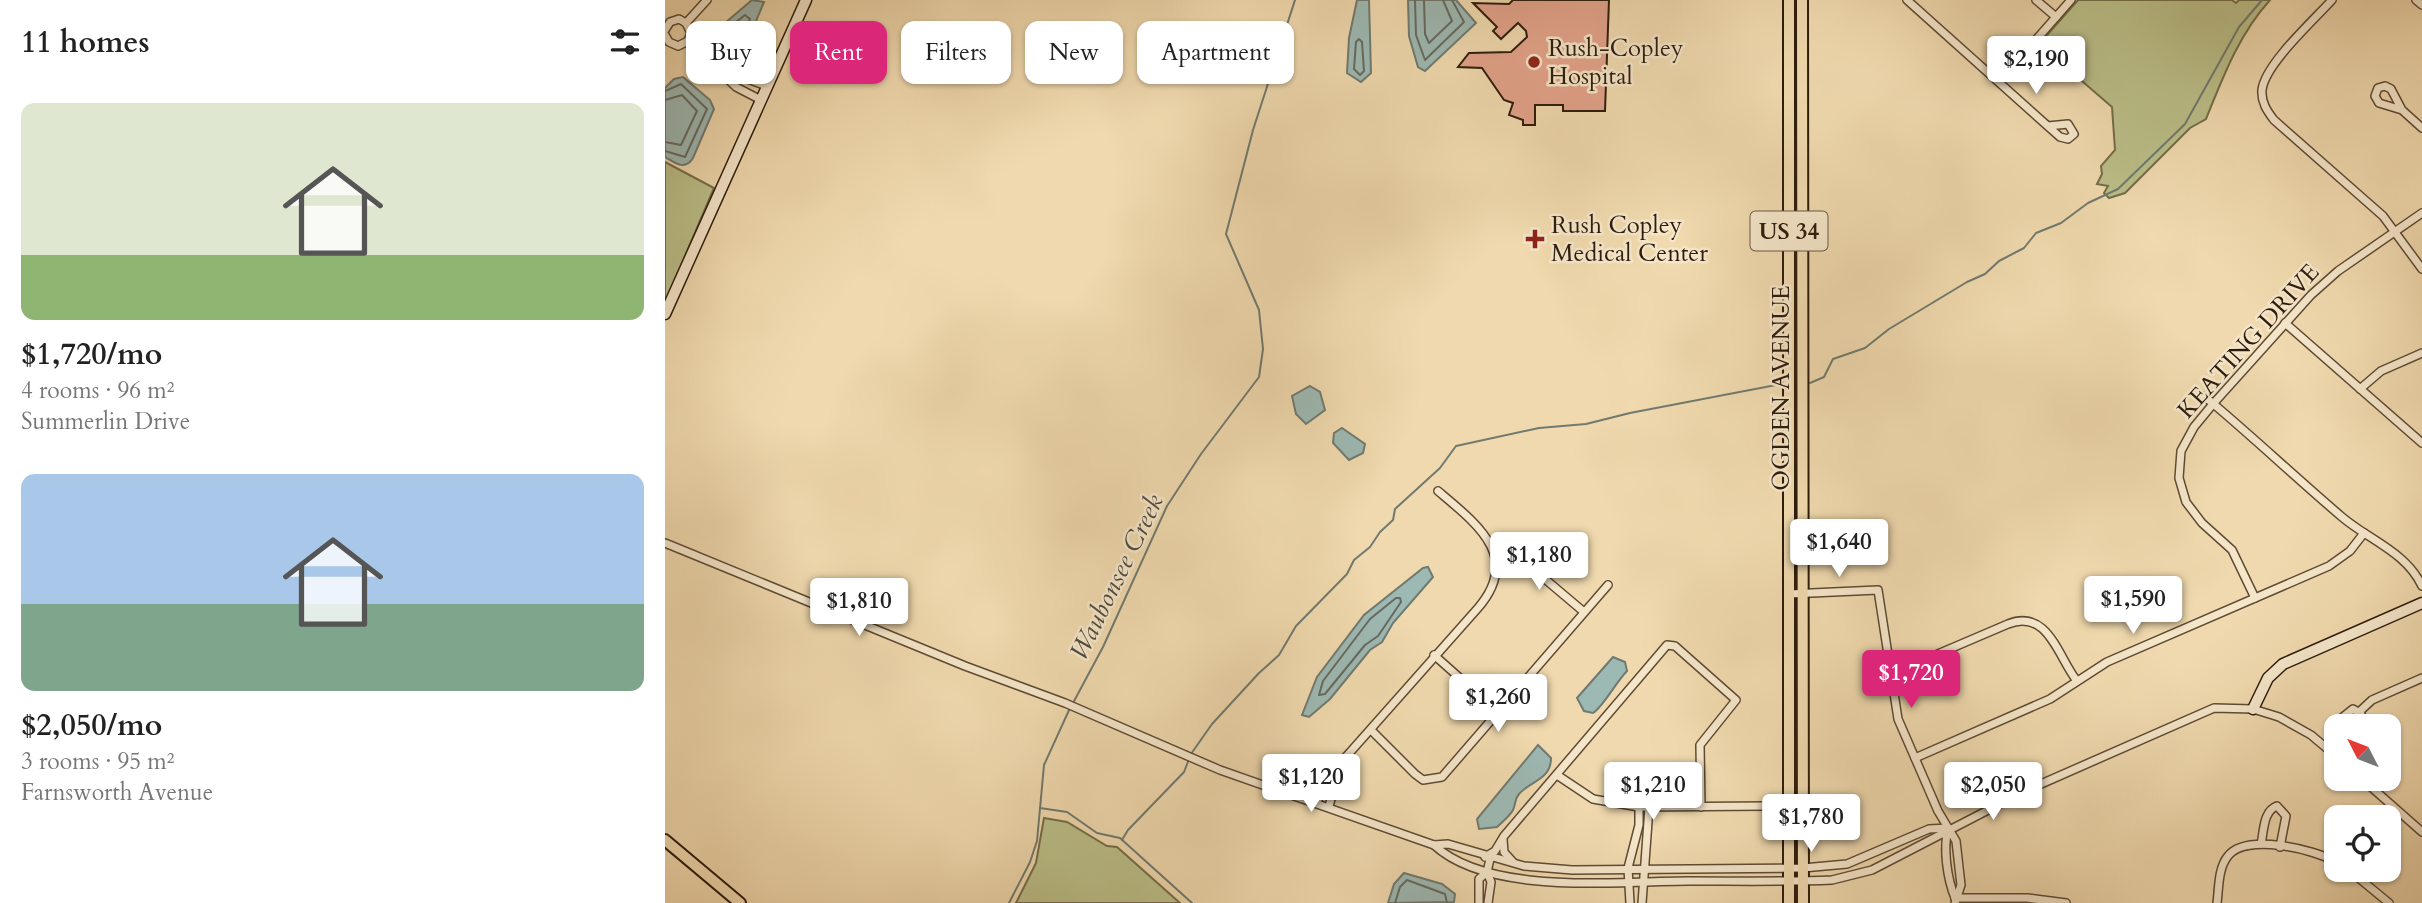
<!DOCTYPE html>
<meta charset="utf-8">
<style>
:root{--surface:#fff;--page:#f2f2f2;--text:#222;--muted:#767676;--accent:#db2777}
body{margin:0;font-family:Cardo,serif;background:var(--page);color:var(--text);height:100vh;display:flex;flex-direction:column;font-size:26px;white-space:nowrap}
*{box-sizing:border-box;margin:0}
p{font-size:23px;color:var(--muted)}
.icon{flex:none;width:38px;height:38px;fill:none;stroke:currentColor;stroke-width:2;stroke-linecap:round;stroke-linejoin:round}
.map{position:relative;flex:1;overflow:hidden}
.side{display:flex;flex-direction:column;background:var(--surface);width:665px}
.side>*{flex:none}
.hud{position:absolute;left:21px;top:21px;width:665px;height:63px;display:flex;gap:14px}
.needle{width:46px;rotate:312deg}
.tools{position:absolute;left:1659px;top:714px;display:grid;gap:14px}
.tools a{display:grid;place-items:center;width:77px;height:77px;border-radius:14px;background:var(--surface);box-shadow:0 2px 5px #0004;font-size:35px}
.price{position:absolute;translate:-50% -60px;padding:0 16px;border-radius:7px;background:#fff;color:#222;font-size:23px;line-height:46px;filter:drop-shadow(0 2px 4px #0008)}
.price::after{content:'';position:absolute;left:50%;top:42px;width:21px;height:16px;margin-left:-10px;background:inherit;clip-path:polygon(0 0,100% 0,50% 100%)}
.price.on{background:var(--accent);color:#fff}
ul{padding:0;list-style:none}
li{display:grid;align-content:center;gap:14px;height:371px;padding:0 21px}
li span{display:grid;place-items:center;height:217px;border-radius:14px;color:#555}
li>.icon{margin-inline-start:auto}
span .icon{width:126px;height:126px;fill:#fffc;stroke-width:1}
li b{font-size:30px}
h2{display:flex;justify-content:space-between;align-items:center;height:84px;padding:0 21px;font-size:30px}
.pill{padding:0 24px;border-radius:14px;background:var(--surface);box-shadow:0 2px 5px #0004;font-size:24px;line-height:63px}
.pill.on{background:var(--accent);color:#fff}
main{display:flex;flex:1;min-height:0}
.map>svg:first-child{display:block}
.green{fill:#bbbf89;stroke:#746e4a;stroke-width:2}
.water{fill:#9db9b3;stroke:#707a70;stroke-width:2}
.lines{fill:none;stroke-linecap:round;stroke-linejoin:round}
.shore{stroke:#656a60;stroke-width:2}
.stream{stroke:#707a70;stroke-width:2}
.building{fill:#e2a28a;stroke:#2d1c0c;stroke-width:2}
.street-casing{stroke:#5e4b34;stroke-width:10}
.secondary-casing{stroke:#2d1c0c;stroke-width:13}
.primary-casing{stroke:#2d1c0c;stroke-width:14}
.street{stroke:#f5e6ca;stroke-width:7}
.secondary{stroke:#f5e6ca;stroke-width:10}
.primary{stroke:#f0d9ae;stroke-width:10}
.poi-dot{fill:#8f2418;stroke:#f5e6ca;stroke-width:2.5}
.labels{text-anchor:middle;stroke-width:5;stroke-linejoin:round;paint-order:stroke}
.shield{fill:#f5e6ca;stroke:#695945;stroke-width:2}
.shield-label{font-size:23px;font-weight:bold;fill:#2d1c0c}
.poi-label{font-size:24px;fill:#2d1c0c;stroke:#f5e6ca;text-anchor:start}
.street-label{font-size:24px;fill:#2d1c0c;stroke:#f5e6ca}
.water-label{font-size:26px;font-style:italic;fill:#4f4b3e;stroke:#f5e6ca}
</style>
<main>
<section class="side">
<h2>11 homes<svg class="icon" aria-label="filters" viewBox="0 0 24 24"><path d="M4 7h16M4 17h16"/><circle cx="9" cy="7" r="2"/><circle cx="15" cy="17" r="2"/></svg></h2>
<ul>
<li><span style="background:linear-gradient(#dfe7d0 70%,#8fb573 0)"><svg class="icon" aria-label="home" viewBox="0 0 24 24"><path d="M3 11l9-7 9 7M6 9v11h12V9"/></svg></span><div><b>$1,720/mo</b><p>4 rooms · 96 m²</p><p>Summerlin Drive</p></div></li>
<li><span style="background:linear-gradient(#a9c7e8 60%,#7fa58c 0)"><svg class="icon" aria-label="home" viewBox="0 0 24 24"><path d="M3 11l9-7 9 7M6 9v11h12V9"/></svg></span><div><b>$2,050/mo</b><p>3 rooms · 95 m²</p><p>Farnsworth Avenue</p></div></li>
</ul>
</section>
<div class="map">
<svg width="1757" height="903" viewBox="0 0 1757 903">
<rect width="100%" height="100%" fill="#f0d9ae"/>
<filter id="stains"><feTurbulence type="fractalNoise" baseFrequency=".00286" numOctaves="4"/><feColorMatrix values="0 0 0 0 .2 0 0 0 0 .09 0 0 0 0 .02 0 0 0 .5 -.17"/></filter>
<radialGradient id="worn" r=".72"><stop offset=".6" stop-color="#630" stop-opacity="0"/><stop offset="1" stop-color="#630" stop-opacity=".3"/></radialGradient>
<g class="green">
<path d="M 1413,0 L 1567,0 L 1571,3 L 1574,0 L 1605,0 C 1574,34 1558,77 1541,119 L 1525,128 L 1460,193 L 1444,198 L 1439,193 L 1443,186 L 1432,184 L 1437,174 L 1436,166 L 1450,150 L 1447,107 L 1374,44 Z"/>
<path d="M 1128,138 L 1133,205 L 1132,526 L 1128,461 Z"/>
<path d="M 0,162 L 49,188 L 0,303 Z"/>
<path d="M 379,818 L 402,822 L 442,846 L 452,847 L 515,903 L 351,903 L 371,863 Z"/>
</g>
<g class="water">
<path d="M 87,0 L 99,2 L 82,43 L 73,49 L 60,41 L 53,29 Z"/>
<path d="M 692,0 L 704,0 L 706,73 L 696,82 L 682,73 L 684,38 Z"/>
<path d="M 743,0 L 791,0 L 811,23 L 760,71 L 753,67 L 744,36 Z"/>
<path d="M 18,77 L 45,100 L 49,109 L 28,158 C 20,171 10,163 0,157 L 0,88 L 9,79 Z"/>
<path d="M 645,386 L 655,392 L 660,410 L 641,424 L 631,414 L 627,396 Z"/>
<path d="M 677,428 L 700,444 L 698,453 L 684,460 L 668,443 L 669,433 Z"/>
<path d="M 763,567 L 768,577 L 728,623 L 717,642 L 705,650 L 665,699 L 644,717 L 637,715 L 652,677 L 699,615 L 758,568 Z"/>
<path d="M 948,657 L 960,662 L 962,671 C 951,682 938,707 928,713 L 919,711 L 912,698 Z"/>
<path d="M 873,745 L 886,758 C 886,780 865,781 854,794 C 849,800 851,804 848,810 C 845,816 837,822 832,827 L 814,829 L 812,819 Z"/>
<path d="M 739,873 L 777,884 L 790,894 L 789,902 L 723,903 L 729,884 Z"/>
</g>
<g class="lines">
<g class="shore">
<path d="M 750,0 L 751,35 L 760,60 L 799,22 L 787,0"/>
<path d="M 759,0 L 760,34 L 764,43 L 787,21 L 778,0"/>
<path d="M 80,15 L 85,19 L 76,39 L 72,41 L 61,30 Z"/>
<path d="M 694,39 L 697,42 L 699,71 L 695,75 L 689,69 L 691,42 Z"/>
<path d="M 0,91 L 16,84 L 42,109 L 20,157 L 0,151"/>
<path d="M 0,100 L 17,95 L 32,111 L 16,145 L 0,142"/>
<path d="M 731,598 L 735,598 L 736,602 L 713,636 L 700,645 L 660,694 L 654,695 L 658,681 L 705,619 Z"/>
<path d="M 730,903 L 735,887 L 742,880 L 780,894 L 782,903"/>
</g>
<g class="stream">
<path d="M 1145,383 L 1159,377 L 1168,359 L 1200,348 L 1224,329 L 1302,282 L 1320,274 L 1334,261 L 1359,248 L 1371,233 L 1396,223 L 1423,203 L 1453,189 L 1520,124 L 1574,27 L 1597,0"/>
<path d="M 408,703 L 438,647 L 502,506 L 536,454 L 594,377 L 598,349 L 594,310 L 561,234 L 588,130 L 630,0"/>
<path d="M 526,754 L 547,724 L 594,673 L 614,655 L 631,626 L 682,574 L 689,560 L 705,547 L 715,532 L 728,520 L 730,509 L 775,468 L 791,446 L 874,428 L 921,424 L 965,413 L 1116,384"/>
<path d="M 375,808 L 402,812 L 432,833 L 455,838 L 527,903"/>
<path d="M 457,840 L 463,830 L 519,772 L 524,759"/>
<path d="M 344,903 L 365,862 L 372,841 L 379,765 L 405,708"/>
</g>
</g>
<path class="building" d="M 848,0 L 944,0 L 940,111 L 898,111 L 898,105 L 870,105 L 870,125 L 858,125 L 858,120 L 844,115 L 848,103 L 839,100 L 817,68 L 793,67 L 804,53 L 846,52 L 862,37 L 861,31 L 853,23 L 836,39 L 828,31 L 832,27 L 808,3 L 844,4 Z"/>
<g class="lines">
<g class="street-casing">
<g id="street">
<path d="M 1242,0 L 1395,137 L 1403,139 L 1409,134 L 1403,124 L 1383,126"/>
<path d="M 1371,0 L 1391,17"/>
<path d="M 1667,0 C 1649,20 1600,64 1597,90 C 1596,102 1602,111 1609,120 L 1718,216 L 1757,269"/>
<path d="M 1751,0 L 1757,5"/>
<path d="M 21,23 L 42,0"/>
<path d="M 0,30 L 5,22 L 14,19 L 21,23 L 26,33 L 23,41 L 13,46 L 4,42 L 0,35"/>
<path d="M 23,41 L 71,87 L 96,100"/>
<path d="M 60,75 L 77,77 L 102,86"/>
<path d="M 1334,82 L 1406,0"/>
<path d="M 1737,110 L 1714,103 L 1710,96 L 1713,88 L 1720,86 L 1726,89 L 1737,110 L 1757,128"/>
<path d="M 1620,323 L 1757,443"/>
<path d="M 1695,389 L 1716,371 L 1757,353"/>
<path d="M 1539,396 C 1586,435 1630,477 1677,517 C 1704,540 1741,552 1757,586"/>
<path d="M 0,543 L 300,666 L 400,703 L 555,770 L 769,845 L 783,844 L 859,866 L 907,870 L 1138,868 L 1182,864 L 1264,829 L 1283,828"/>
<path d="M 831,562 L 861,563 L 919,612"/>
<path d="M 1124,594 L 1213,590 L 1233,719 L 1273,811 L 1291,841 L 1296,885 L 1290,903"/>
<path d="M 1590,598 L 1567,550 L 1537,523 L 1521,502 L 1514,478 L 1516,451 L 1529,427 L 1548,404 L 1646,295 L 1673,271 L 1757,213"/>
<path d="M 769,655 L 833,712"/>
<path d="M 1226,669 L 1247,665 L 1343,624 C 1383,608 1393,657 1412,681"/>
<path d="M 1694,712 L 1707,700 L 1757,678"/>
<path d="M 1681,726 L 1678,717 L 1688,709 L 1696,714 L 1694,726"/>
<path d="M 706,730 L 750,774 L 758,780 L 777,777 L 943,585"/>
<path d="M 1250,758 L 1385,699 L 1442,662 L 1664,566 L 1685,551 L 1699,533"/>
<path d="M 892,775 L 928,799 L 974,807 L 1103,806"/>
<path d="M 1697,779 L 1757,832"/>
<path d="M 652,802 L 664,776 L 813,608 C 857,557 812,524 773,491"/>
<path d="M 664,806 L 676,765"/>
<path d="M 1283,828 C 1278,849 1282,878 1290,898"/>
<path d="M 838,840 L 839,852 L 848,862"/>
<path d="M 1596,844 C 1599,831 1598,811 1612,806 L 1621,816 L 1615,847"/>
<path d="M 769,845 C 824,896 952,881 1023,881 C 1071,881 1119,882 1167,880 L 1207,870 L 1360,791 L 1549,708 L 1588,709 L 1614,717 L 1646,735 L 1671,756"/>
<path d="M 820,857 L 830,851 L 839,836 L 1002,645 L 1010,646 L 1071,700 L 1035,745 L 1036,807"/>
<path d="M 1684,870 L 1724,903"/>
<path d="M 822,872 L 826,882 L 823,903"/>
<path d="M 1290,898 L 1362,898 L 1401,903"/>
<path d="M 814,903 L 814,879 L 822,872 L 825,859"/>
<path d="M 965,903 L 963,868 L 974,825 L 974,807"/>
<path d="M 977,903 L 984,808"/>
<path d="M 1552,903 C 1554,888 1553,868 1563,856 C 1581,833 1649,849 1671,862"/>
</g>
</g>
<g class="secondary-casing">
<g id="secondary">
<path d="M 0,314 L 141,0"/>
<path d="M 1588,709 L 1603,678 L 1618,664 L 1757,603"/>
</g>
</g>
<g class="primary-casing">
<g id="primary">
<path d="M 1137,0 L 1138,903"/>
<path d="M 0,840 L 75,903"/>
<path d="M 1124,903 L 1124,0"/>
</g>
</g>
<use href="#street" class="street"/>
<use href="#secondary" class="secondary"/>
<use href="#primary" class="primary"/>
</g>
<g class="poi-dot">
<circle cx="869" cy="62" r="7"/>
<path d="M866.5 228.5h7v7h7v7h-7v7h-7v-7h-7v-7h7z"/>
</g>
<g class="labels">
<rect class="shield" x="1085.5" y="211.5" width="77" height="39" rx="5"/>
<g class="shield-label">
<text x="1124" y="239">US 34</text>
</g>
<g class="poi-label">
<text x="883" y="56">Rush-Copley<tspan x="883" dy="28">Hospital</tspan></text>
<text x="886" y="233">Rush Copley<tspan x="886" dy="28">Medical Center</tspan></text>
</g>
<g class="street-label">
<text transform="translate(1583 341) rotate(-48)" y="8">KEATING DRIVE</text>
<text transform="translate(1116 388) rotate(-90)" y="8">OGDEN AVENUE</text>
</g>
<g class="water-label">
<text transform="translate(451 577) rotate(-64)" y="9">Waubonsee Creek</text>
</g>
</g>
<rect width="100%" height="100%" filter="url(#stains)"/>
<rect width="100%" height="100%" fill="url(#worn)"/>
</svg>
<div class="tools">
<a><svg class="needle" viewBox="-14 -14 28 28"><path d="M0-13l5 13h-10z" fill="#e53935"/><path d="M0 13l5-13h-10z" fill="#767676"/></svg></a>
<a><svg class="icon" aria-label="locate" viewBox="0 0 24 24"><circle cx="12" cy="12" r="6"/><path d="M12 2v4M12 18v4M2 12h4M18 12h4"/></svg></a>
</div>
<b class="price" style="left:1371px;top:96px">$2,190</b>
<b class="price" style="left:1174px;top:579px">$1,640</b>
<b class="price" style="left:874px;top:592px">$1,180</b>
<b class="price" style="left:1468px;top:636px">$1,590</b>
<b class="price" style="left:194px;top:638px">$1,810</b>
<b class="price on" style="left:1246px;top:710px">$1,720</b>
<b class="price" style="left:833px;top:734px">$1,260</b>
<b class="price" style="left:646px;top:814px">$1,120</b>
<b class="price" style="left:988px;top:822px">$1,210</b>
<b class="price" style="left:1328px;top:822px">$2,050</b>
<b class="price" style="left:1146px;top:854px">$1,780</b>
<div class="hud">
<a class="pill">Buy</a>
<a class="pill on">Rent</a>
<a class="pill">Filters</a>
<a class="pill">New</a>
<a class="pill">Apartment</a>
</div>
</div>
</main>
